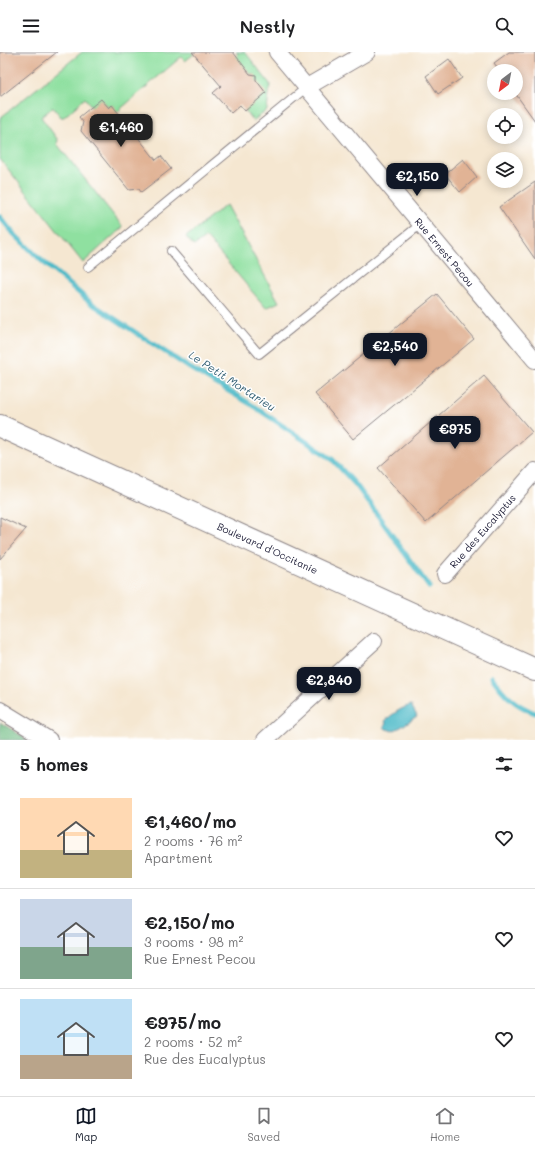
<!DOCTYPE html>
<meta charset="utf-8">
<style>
:root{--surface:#fff;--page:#f6f6f6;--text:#202124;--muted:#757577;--line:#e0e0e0;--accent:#111827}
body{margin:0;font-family:Mali,sans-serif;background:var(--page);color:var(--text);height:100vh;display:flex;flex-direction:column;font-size:15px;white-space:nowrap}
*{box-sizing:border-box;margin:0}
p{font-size:13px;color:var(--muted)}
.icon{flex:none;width:22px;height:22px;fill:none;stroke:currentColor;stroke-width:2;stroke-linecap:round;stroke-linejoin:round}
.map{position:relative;height:688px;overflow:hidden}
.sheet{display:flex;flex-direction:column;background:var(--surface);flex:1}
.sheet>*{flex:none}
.needle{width:26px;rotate:212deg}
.tools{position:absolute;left:487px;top:12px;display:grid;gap:8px}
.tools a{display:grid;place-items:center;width:36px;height:36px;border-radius:50%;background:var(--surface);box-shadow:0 2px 10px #0003;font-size:20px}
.price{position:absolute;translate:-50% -34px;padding:0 9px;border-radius:8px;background:var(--accent);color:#fff;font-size:13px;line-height:26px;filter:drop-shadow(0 1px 2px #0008)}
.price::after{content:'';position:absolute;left:50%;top:24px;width:12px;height:9px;margin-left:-6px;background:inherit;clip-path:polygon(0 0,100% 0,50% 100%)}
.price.selected{background:#222;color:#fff}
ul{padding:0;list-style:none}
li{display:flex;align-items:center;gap:12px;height:100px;padding:0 20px}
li+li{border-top:1px solid var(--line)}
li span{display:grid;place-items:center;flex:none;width:112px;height:80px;border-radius:0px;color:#555}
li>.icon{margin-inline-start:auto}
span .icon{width:48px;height:48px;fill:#fffc;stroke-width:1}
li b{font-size:17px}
h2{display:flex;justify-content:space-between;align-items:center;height:48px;padding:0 20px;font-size:17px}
header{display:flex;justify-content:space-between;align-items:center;height:52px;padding:0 20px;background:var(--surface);font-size:18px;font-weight:600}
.tab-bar{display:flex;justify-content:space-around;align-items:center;height:56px;border-top:1px solid var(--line);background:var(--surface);font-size:11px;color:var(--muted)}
.tab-bar a{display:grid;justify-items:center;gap:2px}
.tab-bar .selected{color:var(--accent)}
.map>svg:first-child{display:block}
.green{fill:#8fe0a0;stroke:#58816e}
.forest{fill:#73be86;stroke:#4a7060}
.water{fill:#4dbac8;stroke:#386e82}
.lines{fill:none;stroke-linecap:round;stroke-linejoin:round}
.stream{stroke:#4dbac8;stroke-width:5}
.building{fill:#e1b395}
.lane-casing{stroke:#8c8486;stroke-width:10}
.street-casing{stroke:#8c8486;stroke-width:18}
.primary-casing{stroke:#8c8486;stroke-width:24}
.lane{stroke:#fff;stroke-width:8}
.street{stroke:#fff;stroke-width:16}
.primary{stroke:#fff;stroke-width:22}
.labels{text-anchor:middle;stroke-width:3;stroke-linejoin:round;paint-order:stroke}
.street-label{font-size:10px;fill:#22223b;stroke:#fff}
.water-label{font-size:11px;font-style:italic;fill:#335f73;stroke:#fff}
</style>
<header><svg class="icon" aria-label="menu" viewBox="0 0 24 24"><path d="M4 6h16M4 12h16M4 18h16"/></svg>Nestly<svg class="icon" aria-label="search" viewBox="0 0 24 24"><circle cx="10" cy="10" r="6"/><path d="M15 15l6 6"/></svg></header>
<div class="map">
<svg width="535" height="688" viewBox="0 0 535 688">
<rect width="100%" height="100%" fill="#fff"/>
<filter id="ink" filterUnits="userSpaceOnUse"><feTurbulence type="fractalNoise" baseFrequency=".025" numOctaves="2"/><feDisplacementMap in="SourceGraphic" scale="8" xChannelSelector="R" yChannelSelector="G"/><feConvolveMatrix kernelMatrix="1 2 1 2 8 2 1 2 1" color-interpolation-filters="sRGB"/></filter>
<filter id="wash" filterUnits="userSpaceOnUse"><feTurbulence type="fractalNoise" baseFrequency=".012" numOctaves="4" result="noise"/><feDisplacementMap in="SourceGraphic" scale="16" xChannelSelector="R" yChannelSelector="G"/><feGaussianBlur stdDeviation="0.9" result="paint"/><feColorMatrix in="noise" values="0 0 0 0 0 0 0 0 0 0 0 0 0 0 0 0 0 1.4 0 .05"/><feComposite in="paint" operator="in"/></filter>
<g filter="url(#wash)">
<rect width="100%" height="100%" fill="#f5e7d1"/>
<g class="green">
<path d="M 82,0 L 192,0 L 194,2 L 185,9 L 181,5 L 117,60 L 112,53 L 109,56 L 101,47 L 92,55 L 85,46 L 64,65 L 61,65 L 53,55 L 41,65 L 58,88 L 57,92 L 123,175 L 83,211 L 0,107 L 0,66 Z"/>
<path d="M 236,0 L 245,0 L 270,32 L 267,58 L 253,69 L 245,59 L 256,29 L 255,23 L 250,22 L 244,15 L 220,19 L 238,3 Z"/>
<path d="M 226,153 L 279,250 L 266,256 L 206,185 L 194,194 L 186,185 Z"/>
</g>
<path class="forest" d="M 0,670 L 28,688 L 0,688 Z"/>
<path class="water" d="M 411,653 L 417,664 L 401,675 L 392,679 L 390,678 L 386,677 L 384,675 L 386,671 L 385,669 C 392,662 401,656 411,653 Z"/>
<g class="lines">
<g class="stream">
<path d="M 0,165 L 13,181 L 41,208 L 91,251 L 188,315 L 249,351 L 332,407 L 356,433 L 429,535"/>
<path d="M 492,625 C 504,643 515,653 535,661"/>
</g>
</g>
<g id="blocks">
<g class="building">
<path d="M 0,0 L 57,0 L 0,45 Z"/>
<path d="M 192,0 L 233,0 L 250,22 L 256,23 L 256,28 L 266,41 L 245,59 L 240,53 L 231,61 L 213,41 L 221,34 Z"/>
<path d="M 509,0 L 535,0 L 535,69 L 515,41 L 516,19 L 500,19 L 494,11 Z"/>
<path d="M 449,7 L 462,26 L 438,42 L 426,24 Z"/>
<path d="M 101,47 L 109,56 L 112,53 L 156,108 L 161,104 L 171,117 L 141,140 L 139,137 L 129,138 L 81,79 L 83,70 L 79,65 Z"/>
<path d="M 463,107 L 477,125 L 460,140 L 445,122 Z"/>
<path d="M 535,130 L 535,207 L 499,155 Z"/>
<path d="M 437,242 L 474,287 L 353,387 L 315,342 Z"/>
<path d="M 484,324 L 532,380 L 426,471 L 378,416 Z"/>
<path d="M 0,465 L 26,477 L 0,507 Z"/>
</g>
</g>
</g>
<g filter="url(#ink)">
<use href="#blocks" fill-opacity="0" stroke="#8c8486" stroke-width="1"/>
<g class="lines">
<g class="lane-casing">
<g id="lane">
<path d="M 171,199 L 259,302 L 421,172"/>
<path d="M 88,215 L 307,35"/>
</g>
</g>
<g class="street-casing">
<g id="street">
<path id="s1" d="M 277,0 L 535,308"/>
<path d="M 307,35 L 367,0"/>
<path id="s2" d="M 445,522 L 535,419"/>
<path d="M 0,658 L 49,688"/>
<path d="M 265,688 L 374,589"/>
</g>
</g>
<g class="primary-casing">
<g id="primary">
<path id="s3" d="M 0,374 L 535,618"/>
</g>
</g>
<use href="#lane" class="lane"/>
<use href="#street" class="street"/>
<use href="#primary" class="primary"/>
</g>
</g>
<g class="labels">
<g class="street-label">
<text dy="4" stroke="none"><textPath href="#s1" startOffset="261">Rue Ernest Pecou</textPath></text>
<text dy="4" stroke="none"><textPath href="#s2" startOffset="57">Rue des Eucalyptus</textPath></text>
<text dy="4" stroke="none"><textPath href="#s3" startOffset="294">Boulevard d'Occitanie</textPath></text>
</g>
<g class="water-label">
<text transform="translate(232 329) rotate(33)" y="4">Le Petit Mortarieu</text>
</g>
</g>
</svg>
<div class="tools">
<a><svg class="needle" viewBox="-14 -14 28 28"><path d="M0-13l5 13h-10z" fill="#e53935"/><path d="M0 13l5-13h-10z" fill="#757577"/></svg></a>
<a><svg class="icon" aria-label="locate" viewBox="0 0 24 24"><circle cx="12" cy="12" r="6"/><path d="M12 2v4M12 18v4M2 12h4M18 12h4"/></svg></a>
<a><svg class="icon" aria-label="layers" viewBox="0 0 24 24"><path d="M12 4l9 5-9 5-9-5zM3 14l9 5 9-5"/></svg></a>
</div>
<b class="price selected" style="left:121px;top:96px">€1,460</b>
<b class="price" style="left:417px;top:145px">€2,150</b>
<b class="price" style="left:395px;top:315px">€2,540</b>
<b class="price" style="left:455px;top:398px">€975</b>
<b class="price" style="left:329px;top:649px">€2,840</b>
</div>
<section class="sheet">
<h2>5 homes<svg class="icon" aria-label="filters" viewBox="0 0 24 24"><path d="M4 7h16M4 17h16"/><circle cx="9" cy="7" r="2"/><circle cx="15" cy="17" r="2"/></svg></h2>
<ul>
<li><span style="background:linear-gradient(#ffd9b3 65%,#c2b280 0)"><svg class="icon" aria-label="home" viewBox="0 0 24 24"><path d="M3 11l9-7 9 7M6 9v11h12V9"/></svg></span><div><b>€1,460/mo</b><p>2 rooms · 76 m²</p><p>Apartment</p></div><svg class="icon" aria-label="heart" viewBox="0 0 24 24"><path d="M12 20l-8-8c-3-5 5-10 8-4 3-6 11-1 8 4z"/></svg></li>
<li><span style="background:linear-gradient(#c9d6e8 60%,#7fa58c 0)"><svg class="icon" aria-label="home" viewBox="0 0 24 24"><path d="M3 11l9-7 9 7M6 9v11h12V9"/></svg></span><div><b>€2,150/mo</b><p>3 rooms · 98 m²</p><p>Rue Ernest Pecou</p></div><svg class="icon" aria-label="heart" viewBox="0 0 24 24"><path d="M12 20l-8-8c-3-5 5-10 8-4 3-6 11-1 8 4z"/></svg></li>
<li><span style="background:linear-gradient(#bfe0f5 70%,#b9a48a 0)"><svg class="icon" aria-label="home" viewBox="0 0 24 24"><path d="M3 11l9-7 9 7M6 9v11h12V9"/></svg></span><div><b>€975/mo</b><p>2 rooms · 52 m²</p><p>Rue des Eucalyptus</p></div><svg class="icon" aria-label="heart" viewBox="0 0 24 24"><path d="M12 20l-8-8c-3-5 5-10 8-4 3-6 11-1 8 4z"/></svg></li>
</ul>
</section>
<nav class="tab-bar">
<a class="selected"><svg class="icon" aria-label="map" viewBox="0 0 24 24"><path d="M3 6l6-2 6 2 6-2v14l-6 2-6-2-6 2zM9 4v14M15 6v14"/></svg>Map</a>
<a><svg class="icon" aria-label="saved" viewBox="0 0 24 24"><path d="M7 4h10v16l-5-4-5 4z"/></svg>Saved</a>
<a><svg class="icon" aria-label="home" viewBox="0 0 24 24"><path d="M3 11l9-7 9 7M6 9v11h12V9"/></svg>Home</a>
</nav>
